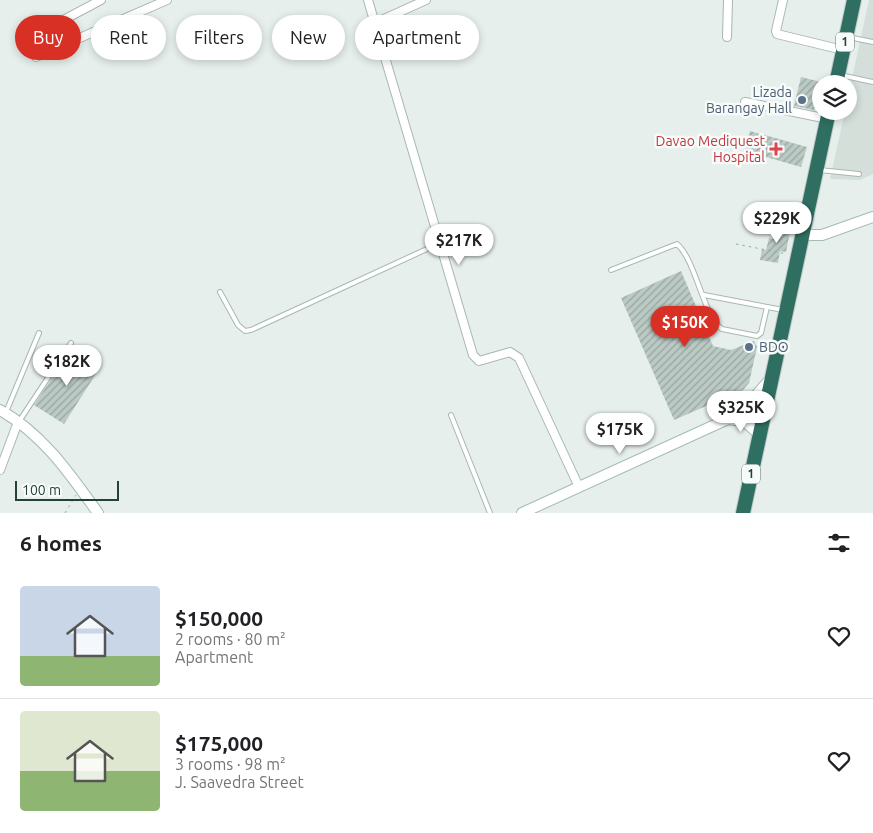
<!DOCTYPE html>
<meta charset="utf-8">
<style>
:root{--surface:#fff;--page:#f6f6f6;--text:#202124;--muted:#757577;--line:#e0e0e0;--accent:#d93025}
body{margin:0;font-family:Ubuntu,sans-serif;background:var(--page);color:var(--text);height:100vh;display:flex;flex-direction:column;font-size:19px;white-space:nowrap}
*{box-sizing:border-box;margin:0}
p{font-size:16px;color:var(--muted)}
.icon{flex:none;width:28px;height:28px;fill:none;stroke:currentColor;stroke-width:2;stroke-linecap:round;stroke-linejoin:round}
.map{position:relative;height:513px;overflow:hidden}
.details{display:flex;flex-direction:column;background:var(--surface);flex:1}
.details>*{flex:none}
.guide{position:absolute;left:15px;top:15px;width:500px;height:45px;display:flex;gap:10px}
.fabs{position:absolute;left:812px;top:75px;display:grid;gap:10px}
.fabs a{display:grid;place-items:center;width:45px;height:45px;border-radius:50%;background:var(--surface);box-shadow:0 2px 8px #0003;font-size:25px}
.scale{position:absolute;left:15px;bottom:12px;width:104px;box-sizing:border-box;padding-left:5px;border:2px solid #24423a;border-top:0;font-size:14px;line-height:18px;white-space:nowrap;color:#24423a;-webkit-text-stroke:4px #f7fbf9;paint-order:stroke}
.price{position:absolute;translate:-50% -42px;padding:0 11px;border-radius:18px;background:#fff;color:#222;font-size:16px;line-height:32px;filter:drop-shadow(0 1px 2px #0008)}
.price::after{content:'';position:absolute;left:50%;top:30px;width:15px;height:11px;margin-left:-8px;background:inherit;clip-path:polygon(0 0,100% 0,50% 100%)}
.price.on{background:var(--accent);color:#fff}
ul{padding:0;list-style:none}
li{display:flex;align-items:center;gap:15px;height:125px;padding:0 20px}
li+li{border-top:1px solid var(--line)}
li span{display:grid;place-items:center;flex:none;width:140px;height:100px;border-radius:5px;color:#555}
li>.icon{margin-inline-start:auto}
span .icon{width:60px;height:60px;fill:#fffc;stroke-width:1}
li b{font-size:21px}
h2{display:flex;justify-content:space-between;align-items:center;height:60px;padding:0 20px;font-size:21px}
.pill{padding:0 18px;border-radius:22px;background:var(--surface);box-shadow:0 2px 8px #0003;font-size:18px;line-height:45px}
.pill.on{background:var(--accent);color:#fff}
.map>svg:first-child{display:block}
.built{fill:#d4dfda}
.building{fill:url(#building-hatch)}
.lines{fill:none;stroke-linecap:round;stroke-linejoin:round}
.lane-casing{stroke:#a8b8b2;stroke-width:6}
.street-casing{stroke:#a8b8b2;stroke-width:10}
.secondary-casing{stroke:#a4bbb3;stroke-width:12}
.highway-casing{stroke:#c2cac8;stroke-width:16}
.path{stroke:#86b3a5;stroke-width:1;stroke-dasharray:2.5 4;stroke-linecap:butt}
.lane{stroke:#fff;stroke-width:4}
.street{stroke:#fff;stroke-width:8}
.secondary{stroke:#fff;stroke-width:10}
.highway{stroke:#2f6f62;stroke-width:14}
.service-dot{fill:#5c6f8a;stroke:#f7fbf9;stroke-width:2}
.health-dot{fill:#e0444e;stroke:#f7fbf9;stroke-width:2}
.labels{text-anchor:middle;stroke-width:5;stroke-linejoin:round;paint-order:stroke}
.shield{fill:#f7fbf9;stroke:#637a73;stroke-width:1}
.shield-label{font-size:12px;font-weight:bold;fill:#24423a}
.service-label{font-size:14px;fill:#4e5e75;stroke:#f7fbf9;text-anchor:end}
.health-label{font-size:14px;fill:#be3a42;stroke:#f7fbf9;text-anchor:end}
</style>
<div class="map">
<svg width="873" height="513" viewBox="0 0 873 513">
<defs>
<pattern id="building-hatch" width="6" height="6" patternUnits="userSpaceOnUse" patternTransform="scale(1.25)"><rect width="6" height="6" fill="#bbcac4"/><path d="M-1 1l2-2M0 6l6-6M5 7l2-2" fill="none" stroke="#98a6a0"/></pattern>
</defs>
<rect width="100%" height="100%" fill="#e6efeb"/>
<path class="built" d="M 869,0 L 873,0 L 873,174 L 860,180 L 830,179 L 845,111 L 849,111 L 849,92 Z"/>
<g class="building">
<path d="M 801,77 L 821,82 L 814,110 L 794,106 Z"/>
<path d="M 750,131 L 807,147 L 801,167 L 745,151 Z"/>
<path d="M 776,223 L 791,226 L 786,252 L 780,251 L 778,263 L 760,260 L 762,249 L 766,250 L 769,238 L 773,239 Z"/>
<path d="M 681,271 L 713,346 L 731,350 L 754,341 L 757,347 L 749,383 L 743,390 L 674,420 L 621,298 Z"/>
<path d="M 70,351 L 99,369 L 64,424 L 34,405 Z"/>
</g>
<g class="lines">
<g class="lane-casing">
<g id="lane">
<path d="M 848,37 L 873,42"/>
<path d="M 840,75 L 873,82"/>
<path d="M 819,170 L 859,174"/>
<path d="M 611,270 L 677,244 C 696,260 703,316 722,329 L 757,336 L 761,333 L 767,307"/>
<path d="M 220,292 L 238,325 L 245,331 L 251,330 L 440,243"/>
<path d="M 704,295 L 783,310"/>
<path d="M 6,412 L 39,333"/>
<path d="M 451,415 L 490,513"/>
<path d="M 20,420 L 71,343"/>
</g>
</g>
<g class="street-casing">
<g id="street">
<path d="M 368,0 L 473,355 L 479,361 L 510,352 L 519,358 L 579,487"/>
<path d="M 783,0 L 776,31 L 777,34 L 843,50"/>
<path d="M 375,23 L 426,0"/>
<path d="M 727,37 L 728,0"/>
<path d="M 22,42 L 101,0"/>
<path d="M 36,57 L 167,0"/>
<path d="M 745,102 L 828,119"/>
<path d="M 0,470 L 18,422"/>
</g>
</g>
<g class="secondary-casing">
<g id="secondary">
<path d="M 803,235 L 822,235 L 873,217"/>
<path d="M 0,410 C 43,434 70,474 98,513"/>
<path d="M 728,419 L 744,421 L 760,435"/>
<path d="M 522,513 L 728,419 L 752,400 L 771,378"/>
</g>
</g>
<g class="highway-casing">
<g id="highway">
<path d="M 836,84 L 854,0"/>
<path d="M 743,513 L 829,111"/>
</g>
</g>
<g class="path">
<path d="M 736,244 L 787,254"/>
<path d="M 65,513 L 76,495"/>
</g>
<use href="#lane" class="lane"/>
<use href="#street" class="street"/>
<use href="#secondary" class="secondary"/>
<use href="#highway" class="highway"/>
</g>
<g class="service-dot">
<circle cx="802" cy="100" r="5"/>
<circle cx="749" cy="347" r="5"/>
</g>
<path class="health-dot" d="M773.5 141.5h5v5h5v5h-5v5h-5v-5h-5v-5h5z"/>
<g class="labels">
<g class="shield">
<rect x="836" y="32.5" width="18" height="19" rx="4"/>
<rect x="742" y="464.5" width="18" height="19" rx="4"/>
</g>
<g class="shield-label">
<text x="845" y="46">1</text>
<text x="751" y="478">1</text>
</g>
<g class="service-label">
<text x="792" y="97">Lizada<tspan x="792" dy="16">Barangay Hall</tspan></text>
<text x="759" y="352" text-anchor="start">BDO</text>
</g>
<g class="health-label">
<text x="765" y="146">Davao Mediquest<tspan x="765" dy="16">Hospital</tspan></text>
</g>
</g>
</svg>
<div class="fabs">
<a><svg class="icon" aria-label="layers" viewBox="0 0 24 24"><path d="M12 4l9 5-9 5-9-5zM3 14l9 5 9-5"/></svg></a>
</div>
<div class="scale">100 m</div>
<b class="price" style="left:777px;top:244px">$229K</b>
<b class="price" style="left:459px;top:266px">$217K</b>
<b class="price on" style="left:685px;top:348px">$150K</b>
<b class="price" style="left:67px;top:387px">$182K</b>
<b class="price" style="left:741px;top:433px">$325K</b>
<b class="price" style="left:620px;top:455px">$175K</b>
<div class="guide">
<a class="pill on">Buy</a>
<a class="pill">Rent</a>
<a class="pill">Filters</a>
<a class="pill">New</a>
<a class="pill">Apartment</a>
</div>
</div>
<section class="details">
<h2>6 homes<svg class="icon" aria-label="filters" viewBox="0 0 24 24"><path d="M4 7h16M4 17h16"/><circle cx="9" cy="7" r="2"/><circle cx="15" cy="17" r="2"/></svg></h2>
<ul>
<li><span style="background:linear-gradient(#c9d6e8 70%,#8fb573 0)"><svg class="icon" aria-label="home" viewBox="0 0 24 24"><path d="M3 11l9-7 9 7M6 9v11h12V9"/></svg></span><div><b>$150,000</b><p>2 rooms · 80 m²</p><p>Apartment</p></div><svg class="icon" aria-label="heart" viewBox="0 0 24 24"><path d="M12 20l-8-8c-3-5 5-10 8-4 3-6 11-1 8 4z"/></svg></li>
<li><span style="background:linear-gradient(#dfe7d0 60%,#8fb573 0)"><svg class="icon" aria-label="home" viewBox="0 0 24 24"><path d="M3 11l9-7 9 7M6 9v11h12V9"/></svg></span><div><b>$175,000</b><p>3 rooms · 98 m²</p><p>J. Saavedra Street</p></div><svg class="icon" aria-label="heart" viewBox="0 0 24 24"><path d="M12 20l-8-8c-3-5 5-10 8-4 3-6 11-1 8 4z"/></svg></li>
</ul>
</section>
